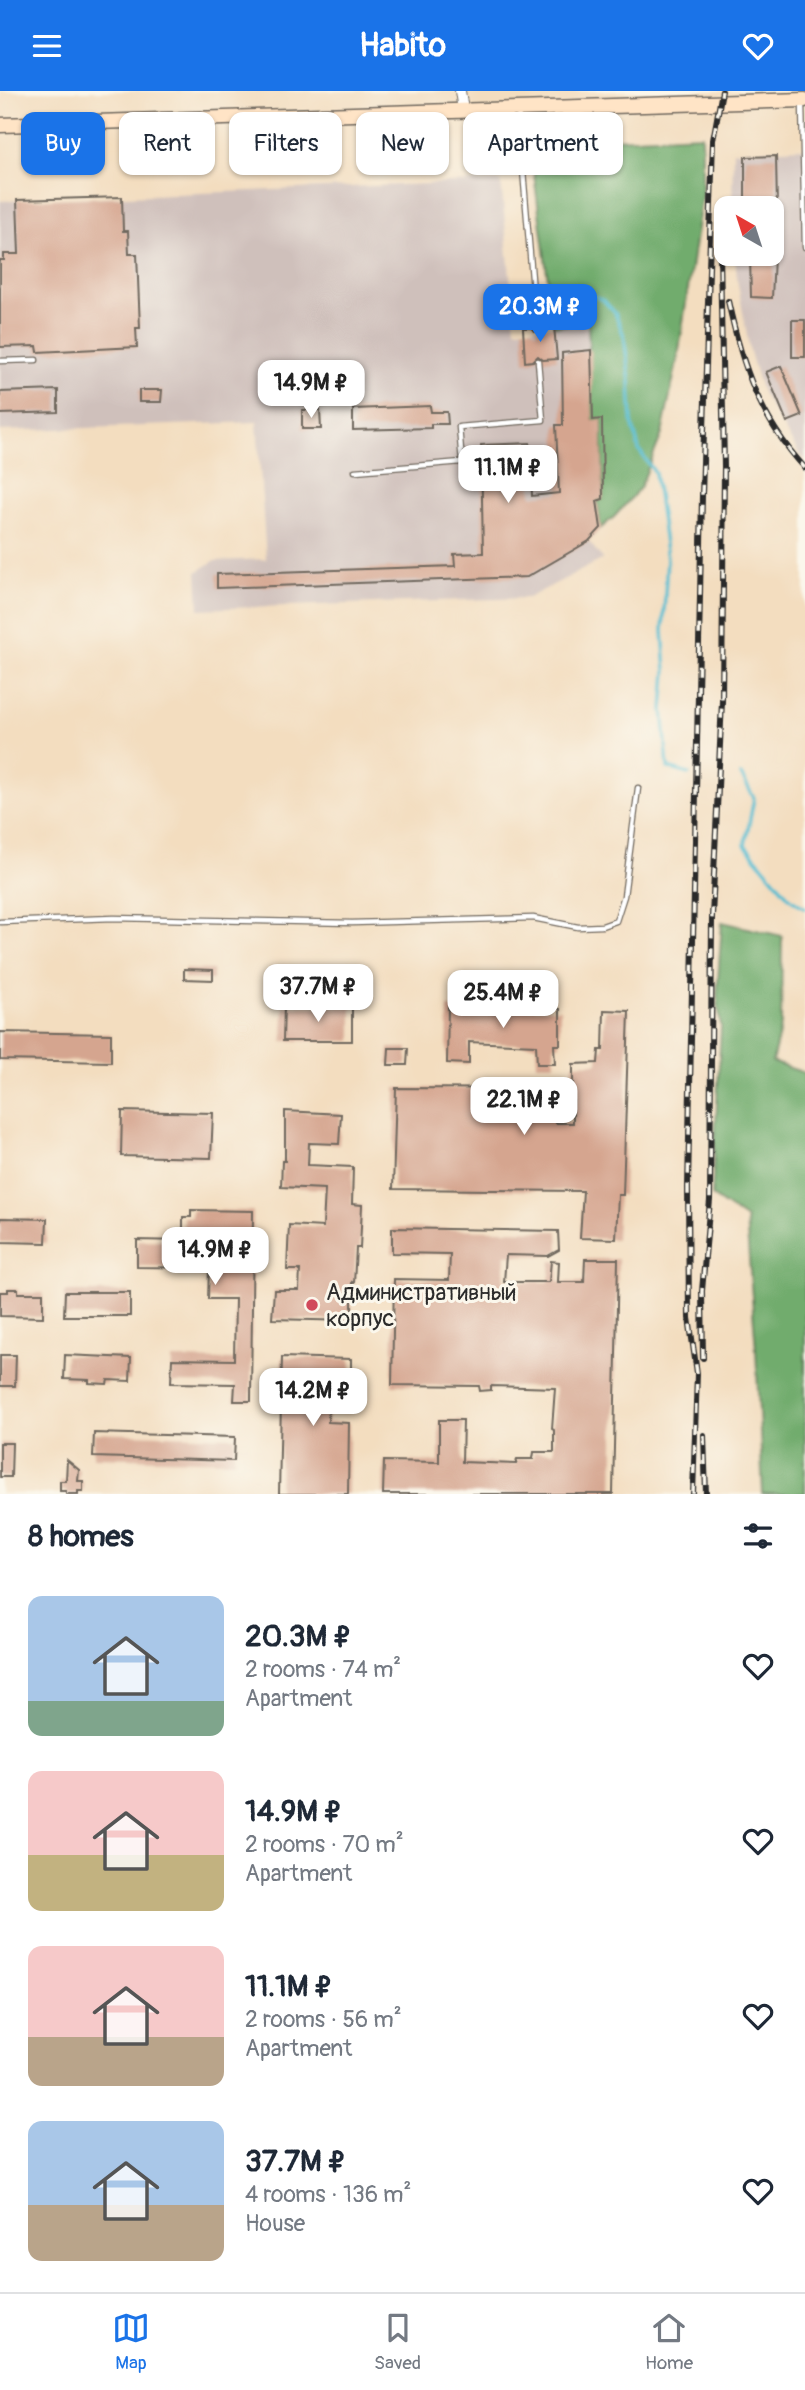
<!DOCTYPE html>
<meta charset="utf-8">
<style>
:root{--surface:#fff;--page:#f6f6f7;--text:#1f2937;--muted:#747a83;--line:#e0e1e3;--accent:#1a73e8}
body{margin:0;font-family:Pangolin,sans-serif;background:var(--page);color:var(--text);height:100vh;display:flex;flex-direction:column;font-size:26px;white-space:nowrap}
*{box-sizing:border-box;margin:0}
p{font-size:23px;color:var(--muted)}
.icon{flex:none;width:38px;height:38px;fill:none;stroke:currentColor;stroke-width:2;stroke-linecap:round;stroke-linejoin:round}
.map{position:relative;height:1403px;overflow:hidden}
.side{display:flex;flex-direction:column;background:var(--surface);flex:1}
.side>*{flex:none}
.banner{position:absolute;left:21px;top:21px;width:763px;height:63px;display:flex;gap:14px}
.needle{width:46px;rotate:321deg}
.controls{position:absolute;left:714px;top:105px;display:grid;gap:14px}
.controls a{display:grid;place-items:center;width:70px;height:70px;border-radius:14px;background:var(--surface);box-shadow:0 2px 5px #0004;font-size:35px}
.price{position:absolute;translate:-50% -60px;padding:0 16px;border-radius:14px;background:#fff;color:#222;font-size:23px;line-height:46px;filter:drop-shadow(0 2px 4px #0008)}
.price::after{content:'';position:absolute;left:50%;top:42px;width:21px;height:16px;margin-left:-10px;background:inherit;clip-path:polygon(0 0,100% 0,50% 100%)}
.price.on{background:var(--accent);color:#fff}
ul{padding:0;list-style:none}
li{display:flex;align-items:center;gap:21px;height:175px;padding:0 28px}
li span{display:grid;place-items:center;flex:none;width:196px;height:140px;border-radius:14px;color:#555}
li>.icon{margin-inline-start:auto}
span .icon{width:84px;height:84px;fill:#fffc;stroke-width:1}
li b{font-size:30px}
h2{display:flex;justify-content:space-between;align-items:center;height:84px;padding:0 28px;font-size:30px}
.chip{padding:0 24px;border-radius:14px;background:var(--surface);box-shadow:0 2px 5px #0004;font-size:24px;line-height:63px}
.chip.on{background:var(--accent);color:#fff}
header{display:flex;justify-content:space-between;align-items:center;height:91px;padding:0 28px;background:var(--accent);color:#fff;font-size:32px;font-weight:800}
.tab-bar{display:flex;justify-content:space-around;align-items:center;height:98px;border-top:2px solid var(--line);background:var(--surface);font-size:19px;color:var(--muted)}
.tab-bar a{display:grid;justify-items:center;gap:4px}
.tab-bar .on{color:var(--accent)}
.map>svg:first-child{display:block}
.industrial{fill:#cfc0bb}
.forest{fill:#71ac6d;stroke:#4e6c4c;stroke-width:2}
.lines{fill:none;stroke-linecap:round;stroke-linejoin:round}
.stream{stroke:#53bcd0;stroke-width:3.5}
.building{fill:#d5a58f}
.lane-casing{stroke:#71695f;stroke-width:7}
.street-casing{stroke:#71695f;stroke-width:12}
.secondary-casing{stroke:#71695f;stroke-width:17}
.lane{stroke:#fff;stroke-width:4.5}
.street{stroke:#fff;stroke-width:10}
.secondary{stroke:#ffe4c6;stroke-width:14}
.rail-casing{stroke:#2b2b2b;stroke-width:6}
.rail{stroke:#fbf7ec;stroke-width:3.5;stroke-dasharray:10;stroke-linecap:butt}
.poi-dot{fill:#d1495b;stroke:#fbf7ec;stroke-width:2.5}
.labels{text-anchor:middle;stroke-width:6;stroke-linejoin:round;paint-order:stroke}
.poi-label{font-size:23px;fill:#2b2b2b;stroke:#fbf7ec;text-anchor:start}
</style>
<header><svg class="icon" aria-label="menu" viewBox="0 0 24 24"><path d="M4 6h16M4 12h16M4 18h16"/></svg>Habito<svg class="icon" aria-label="heart" viewBox="0 0 24 24"><path d="M12 20l-8-8c-3-5 5-10 8-4 3-6 11-1 8 4z"/></svg></header>
<div class="map">
<svg width="805" height="1403" viewBox="0 0 805 1403">
<rect width="100%" height="100%" fill="#fbf7ec"/>
<filter id="ink" filterUnits="userSpaceOnUse"><feTurbulence type="fractalNoise" baseFrequency=".0143" numOctaves="2"/><feDisplacementMap in="SourceGraphic" scale="14" xChannelSelector="R" yChannelSelector="G"/><feConvolveMatrix kernelMatrix="1 2 1 2 8 2 1 2 1" color-interpolation-filters="sRGB"/></filter>
<filter id="wash" filterUnits="userSpaceOnUse"><feTurbulence type="fractalNoise" baseFrequency=".00686" numOctaves="4" result="noise"/><feDisplacementMap in="SourceGraphic" scale="28" xChannelSelector="R" yChannelSelector="G"/><feGaussianBlur stdDeviation="1.57" result="paint"/><feColorMatrix in="noise" values="0 0 0 0 0 0 0 0 0 0 0 0 0 0 0 0 0 1.4 0 .05"/><feComposite in="paint" operator="in"/></filter>
<g filter="url(#wash)">
<rect width="100%" height="100%" fill="#f3ddbf"/>
<g class="industrial">
<path d="M 805,57 L 805,369 L 798,361 L 762,302 L 750,261 L 737,188 L 735,163 L 772,163 L 772,117 L 732,117 L 733,60 Z"/>
<path d="M 501,90 L 515,238 L 588,232 L 593,329 L 602,328 L 603,408 L 597,410 L 601,437 L 589,451 L 603,468 L 528,507 L 199,518 L 197,481 L 214,470 L 266,468 L 257,331 L 0,340 L 0,110 Z"/>
</g>
<g class="forest">
<path d="M 702,44 L 702,103 L 678,266 L 662,343 L 640,397 L 615,425 L 601,437 L 597,410 L 603,408 L 602,328 L 593,329 L 588,232 L 554,235 L 531,61 L 543,51 Z"/>
<path d="M 722,831 L 782,845 L 781,934 L 772,971 L 805,982 L 805,1403 L 763,1403 L 756,1259 L 746,1128 L 712,1105 L 721,936 L 717,904 Z"/>
</g>
<g class="lines">
<g class="stream">
<path d="M 573,195 L 604,210 L 615,222 L 624,245 L 630,291 L 632,331 L 639,359 L 655,382 L 667,467 L 663,540 L 666,581 L 663,618 L 668,677 L 689,683"/>
<path d="M 741,684 L 754,707 L 745,754 L 790,807 L 805,817"/>
</g>
</g>
<g id="blocks">
<g class="building">
<path d="M 776,65 L 777,117 L 745,117 L 745,66 Z"/>
<path d="M 122,106 L 123,140 L 128,140 L 129,163 L 137,163 L 140,237 L 136,237 L 137,256 L 38,261 L 37,255 L 0,256 L 0,169 L 4,169 L 4,163 L 19,163 L 17,109 Z"/>
<path d="M 750,166 L 774,166 L 772,207 L 751,206 Z"/>
<rect x="792" y="229" width="13" height="37"/>
<path d="M 554,235 L 557,268 L 543,269 L 538,265 L 533,270 L 525,271 L 523,237 L 531,237 L 536,241 L 541,236 Z"/>
<path d="M 591,259 L 593,329 L 602,328 L 603,408 L 597,410 L 601,437 L 589,450 L 527,486 L 217,497 L 217,483 L 455,475 L 454,463 L 483,462 L 481,354 L 530,352 L 532,405 L 559,402 L 556,334 L 563,334 L 562,262 Z"/>
<path d="M 781,275 L 802,325 L 787,331 L 766,281 Z"/>
<path d="M 58,299 L 58,321 L 0,323 L 0,301 Z"/>
<path d="M 139,299 L 162,299 L 161,311 L 139,311 Z"/>
<path d="M 430,315 L 431,321 L 447,321 L 448,333 L 431,333 L 431,337 L 353,339 L 353,318 Z"/>
<path d="M 302,319 L 320,319 L 321,338 L 302,338 Z"/>
<path d="M 184,878 L 213,879 L 213,889 L 184,888 Z"/>
<path d="M 284,915 L 352,916 L 352,950 L 283,950 Z"/>
<path d="M 448,916 L 560,918 L 560,954 L 554,954 L 555,973 L 537,973 L 536,954 L 469,951 L 469,973 L 447,972 Z"/>
<path d="M 604,919 L 629,920 L 623,1104 L 618,1104 L 616,1148 L 580,1147 L 583,1100 L 393,1098 L 396,997 L 555,998 L 556,1032 L 573,1032 L 573,973 L 598,972 L 599,959 L 603,959 Z"/>
<path d="M 0,941 L 111,943 L 111,971 L 0,969 Z"/>
<path d="M 389,957 L 408,957 L 407,974 L 388,974 Z"/>
<path d="M 122,1020 L 213,1022 L 211,1067 L 121,1065 Z"/>
<path d="M 285,1020 L 341,1023 L 339,1053 L 309,1052 L 308,1074 L 353,1076 L 352,1113 L 362,1114 L 360,1157 L 356,1157 L 354,1192 L 352,1191 L 352,1230 L 272,1228 L 274,1199 L 299,1199 L 300,1179 L 287,1179 L 289,1134 L 323,1136 L 325,1098 L 281,1096 L 282,1070 L 285,1070 Z"/>
<path d="M 191,1119 L 253,1120 L 251,1310 L 234,1310 L 235,1293 L 171,1292 L 172,1268 L 234,1269 L 235,1208 L 208,1208 L 209,1177 L 137,1176 L 137,1149 L 183,1150 L 183,1126 L 191,1126 Z"/>
<path d="M 0,1127 L 47,1128 L 46,1152 L 0,1151 Z"/>
<path d="M 392,1137 L 558,1140 L 559,1159 L 548,1165 L 506,1164 L 504,1191 L 549,1191 L 551,1170 L 559,1171 L 558,1191 L 584,1191 L 585,1168 L 618,1168 L 613,1403 L 383,1403 L 384,1370 L 439,1371 L 439,1329 L 463,1329 L 462,1371 L 516,1373 L 517,1368 L 533,1368 L 534,1361 L 554,1361 L 554,1339 L 552,1338 L 555,1297 L 491,1295 L 491,1299 L 480,1300 L 479,1295 L 392,1294 L 394,1188 L 449,1189 L 450,1163 L 392,1162 Z"/>
<path d="M 8,1198 L 18,1198 L 18,1202 L 43,1202 L 43,1226 L 0,1225 L 0,1201 L 8,1201 Z"/>
<path d="M 65,1201 L 130,1201 L 130,1225 L 64,1225 Z"/>
<path d="M 0,1264 L 16,1264 L 15,1295 L 0,1295 Z"/>
<path d="M 65,1264 L 131,1267 L 130,1290 L 108,1289 L 107,1293 L 89,1292 L 89,1289 L 64,1288 Z"/>
<path d="M 282,1266 L 351,1268 L 351,1295 L 345,1295 L 345,1298 L 329,1298 L 328,1331 L 349,1332 L 348,1403 L 279,1403 Z"/>
<path d="M 94,1342 L 235,1346 L 234,1370 L 93,1366 Z"/>
<path d="M 0,1352 L 12,1352 L 11,1386 L 0,1386 Z"/>
<path d="M 67,1369 L 79,1379 L 78,1390 L 83,1390 L 83,1400 L 78,1400 L 78,1403 L 66,1403 L 66,1400 L 60,1400 L 60,1390 L 66,1390 Z"/>
</g>
</g>
</g>
<g filter="url(#ink)">
<use href="#blocks" fill-opacity="0" stroke="#71695f" stroke-width="2"/>
<g class="lines">
<g class="lane-casing">
<g id="lane">
<path d="M 802,13 L 805,156"/>
<path d="M 518,19 L 536,236"/>
<path d="M 0,270 L 36,269"/>
<path d="M 355,380 L 462,371 L 459,336 L 543,329 L 538,270"/>
<path d="M 0,831 L 114,827 L 352,832 L 533,827 L 578,836 L 602,835 L 616,830 L 624,805 L 638,697"/>
</g>
</g>
<g class="street-casing">
<path id="street" d="M 460,0 L 463,19"/>
</g>
<g class="secondary-casing">
<path id="secondary" d="M 0,34 L 805,9"/>
</g>
<use href="#lane" class="lane"/>
<use href="#street" class="street"/>
<use href="#secondary" class="secondary"/>
<g class="rail-casing">
<g id="rail">
<path d="M 728,210 C 742,274 759,327 805,377"/>
<path d="M 703,1267 L 702,1200 L 710,1109 L 712,826 L 722,610 L 724,376 L 720,161"/>
<path d="M 704,1344 L 706,1403"/>
<path d="M 693,1403 L 697,1282 L 689,1227 L 688,1096 L 702,405 L 713,49 L 722,0"/>
</g>
</g>
<use href="#rail" class="rail"/>
</g>
</g>
<circle class="poi-dot" cx="312" cy="1214" r="7"/>
<g class="labels">
<g class="poi-label">
<text x="326" y="1209">Административный<tspan x="326" dy="26">корпус</tspan></text>
</g>
</g>
</svg>
<div class="controls">
<a><svg class="needle" viewBox="-14 -14 28 28"><path d="M0-13l5 13h-10z" fill="#e53935"/><path d="M0 13l5-13h-10z" fill="#747a83"/></svg></a>
</div>
<b class="price on" style="left:540px;top:253px">20.3M ₽</b>
<b class="price" style="left:311px;top:329px">14.9M ₽</b>
<b class="price" style="left:508px;top:414px">11.1M ₽</b>
<b class="price" style="left:318px;top:933px">37.7M ₽</b>
<b class="price" style="left:503px;top:939px">25.4M ₽</b>
<b class="price" style="left:524px;top:1046px">22.1M ₽</b>
<b class="price" style="left:215px;top:1196px">14.9M ₽</b>
<b class="price" style="left:313px;top:1337px">14.2M ₽</b>
<div class="banner">
<a class="chip on">Buy</a>
<a class="chip">Rent</a>
<a class="chip">Filters</a>
<a class="chip">New</a>
<a class="chip">Apartment</a>
</div>
</div>
<section class="side">
<h2>8 homes<svg class="icon" aria-label="filters" viewBox="0 0 24 24"><path d="M4 7h16M4 17h16"/><circle cx="9" cy="7" r="2"/><circle cx="15" cy="17" r="2"/></svg></h2>
<ul>
<li><span style="background:linear-gradient(#a9c7e8 75%,#7fa58c 0)"><svg class="icon" aria-label="home" viewBox="0 0 24 24"><path d="M3 11l9-7 9 7M6 9v11h12V9"/></svg></span><div><b>20.3M ₽</b><p>2 rooms · 74 m²</p><p>Apartment</p></div><svg class="icon" aria-label="heart" viewBox="0 0 24 24"><path d="M12 20l-8-8c-3-5 5-10 8-4 3-6 11-1 8 4z"/></svg></li>
<li><span style="background:linear-gradient(#f6c9c9 60%,#c2b280 0)"><svg class="icon" aria-label="home" viewBox="0 0 24 24"><path d="M3 11l9-7 9 7M6 9v11h12V9"/></svg></span><div><b>14.9M ₽</b><p>2 rooms · 70 m²</p><p>Apartment</p></div><svg class="icon" aria-label="heart" viewBox="0 0 24 24"><path d="M12 20l-8-8c-3-5 5-10 8-4 3-6 11-1 8 4z"/></svg></li>
<li><span style="background:linear-gradient(#f6c9c9 65%,#b9a48a 0)"><svg class="icon" aria-label="home" viewBox="0 0 24 24"><path d="M3 11l9-7 9 7M6 9v11h12V9"/></svg></span><div><b>11.1M ₽</b><p>2 rooms · 56 m²</p><p>Apartment</p></div><svg class="icon" aria-label="heart" viewBox="0 0 24 24"><path d="M12 20l-8-8c-3-5 5-10 8-4 3-6 11-1 8 4z"/></svg></li>
<li><span style="background:linear-gradient(#a9c7e8 60%,#b9a48a 0)"><svg class="icon" aria-label="home" viewBox="0 0 24 24"><path d="M3 11l9-7 9 7M6 9v11h12V9"/></svg></span><div><b>37.7M ₽</b><p>4 rooms · 136 m²</p><p>House</p></div><svg class="icon" aria-label="heart" viewBox="0 0 24 24"><path d="M12 20l-8-8c-3-5 5-10 8-4 3-6 11-1 8 4z"/></svg></li>
</ul>
</section>
<nav class="tab-bar">
<a class="on"><svg class="icon" aria-label="map" viewBox="0 0 24 24"><path d="M3 6l6-2 6 2 6-2v14l-6 2-6-2-6 2zM9 4v14M15 6v14"/></svg>Map</a>
<a><svg class="icon" aria-label="saved" viewBox="0 0 24 24"><path d="M7 4h10v16l-5-4-5 4z"/></svg>Saved</a>
<a><svg class="icon" aria-label="home" viewBox="0 0 24 24"><path d="M3 11l9-7 9 7M6 9v11h12V9"/></svg>Home</a>
</nav>
